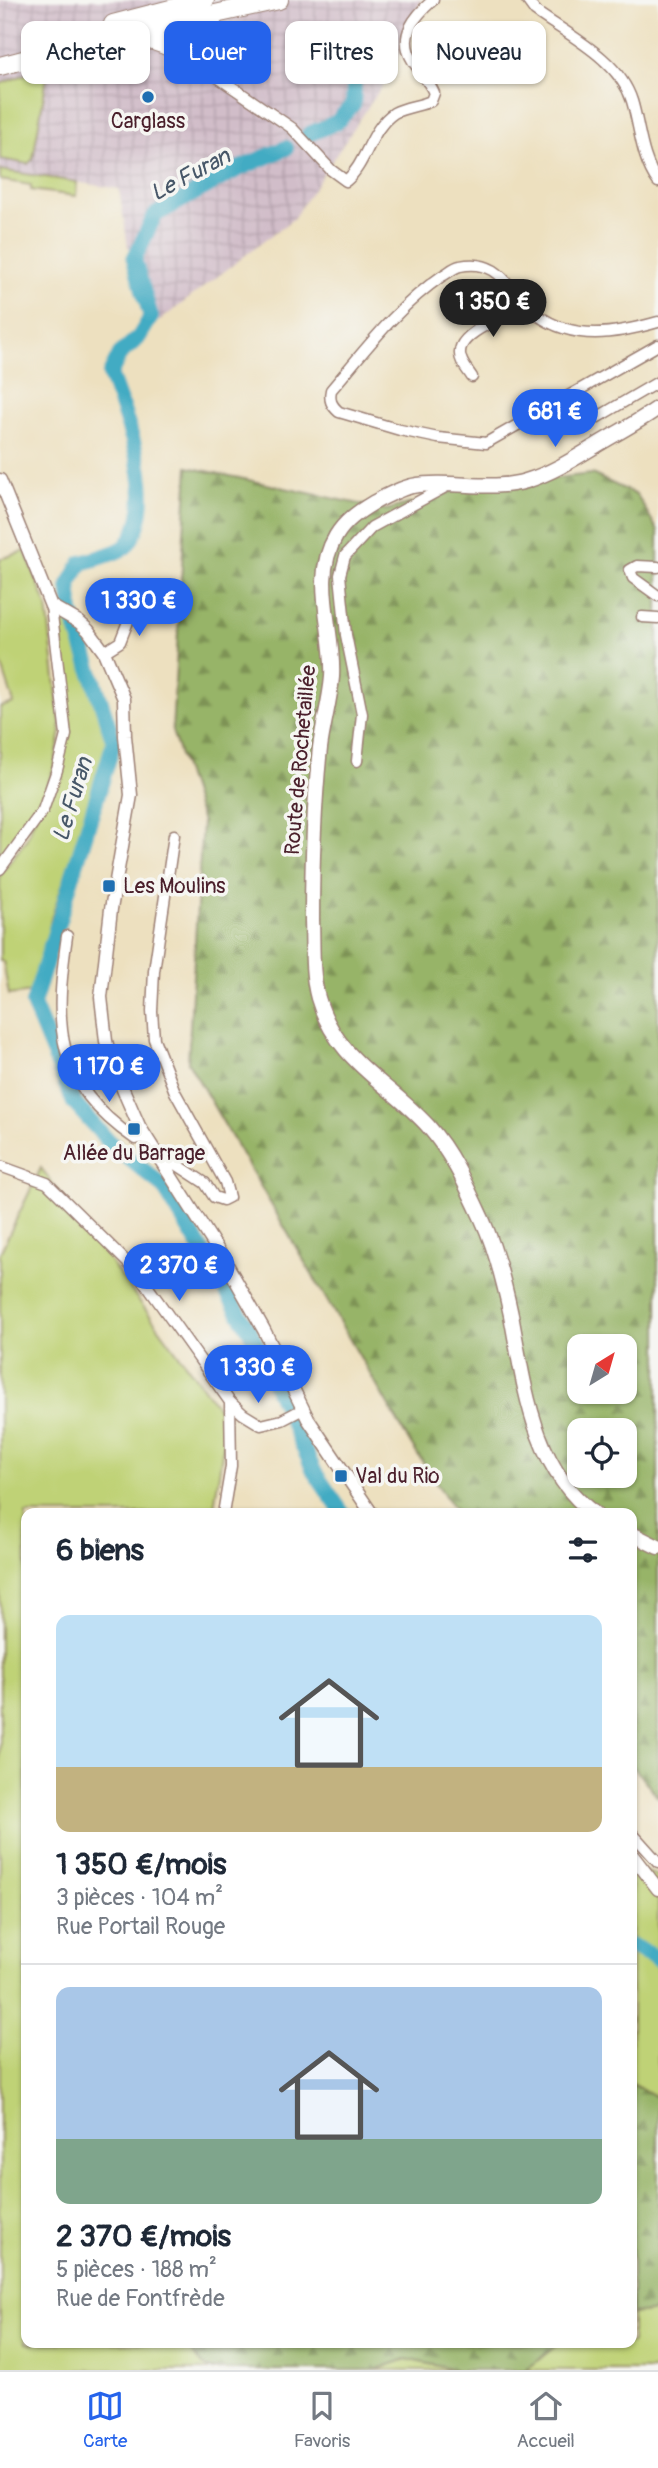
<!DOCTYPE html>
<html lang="fr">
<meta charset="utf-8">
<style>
:root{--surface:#fff;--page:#f6f6f7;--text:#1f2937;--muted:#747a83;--line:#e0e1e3;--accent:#2563eb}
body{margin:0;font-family:Pangolin,sans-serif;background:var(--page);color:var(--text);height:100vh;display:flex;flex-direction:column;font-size:26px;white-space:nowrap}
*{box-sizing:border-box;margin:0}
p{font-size:23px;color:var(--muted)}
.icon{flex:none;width:38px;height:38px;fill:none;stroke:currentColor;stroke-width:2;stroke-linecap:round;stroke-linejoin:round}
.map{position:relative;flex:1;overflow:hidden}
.sheet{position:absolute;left:21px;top:1508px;width:616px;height:840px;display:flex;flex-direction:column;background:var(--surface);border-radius:14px;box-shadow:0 2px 5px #0004}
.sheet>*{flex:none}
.top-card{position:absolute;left:21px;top:21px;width:616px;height:63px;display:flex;gap:14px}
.needle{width:46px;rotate:37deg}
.controls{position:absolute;left:567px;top:1334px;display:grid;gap:14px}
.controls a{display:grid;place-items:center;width:70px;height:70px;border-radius:14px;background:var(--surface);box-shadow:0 2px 5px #0004;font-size:35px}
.price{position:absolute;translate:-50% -60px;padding:0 16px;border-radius:24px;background:var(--accent);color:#fff;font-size:23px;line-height:46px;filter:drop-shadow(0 2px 4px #0008)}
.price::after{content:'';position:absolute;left:50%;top:42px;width:21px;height:16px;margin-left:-10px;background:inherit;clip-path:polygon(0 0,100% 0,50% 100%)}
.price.current{background:#222;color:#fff}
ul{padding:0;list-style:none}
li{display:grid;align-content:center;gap:14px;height:371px;padding:0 35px}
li+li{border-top:2px solid var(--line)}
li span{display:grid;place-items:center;height:217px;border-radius:14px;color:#555}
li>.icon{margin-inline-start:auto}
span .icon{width:126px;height:126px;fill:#fffc;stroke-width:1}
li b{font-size:30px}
h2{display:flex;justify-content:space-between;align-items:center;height:84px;padding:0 35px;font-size:30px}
.pill{padding:0 24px;border-radius:14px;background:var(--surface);box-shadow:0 2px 5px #0004;font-size:24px;line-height:63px}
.pill.current{background:var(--accent);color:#fff}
.tab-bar{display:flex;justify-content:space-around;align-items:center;height:98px;border-top:2px solid var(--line);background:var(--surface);font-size:19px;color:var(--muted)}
.tab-bar a{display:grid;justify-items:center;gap:4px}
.tab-bar .current{color:var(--accent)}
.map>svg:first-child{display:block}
.industrial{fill:url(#industrial-grid)}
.green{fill:#bfd276;stroke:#847850;stroke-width:2}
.forest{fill:url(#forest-firs);stroke:#706a49;stroke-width:2;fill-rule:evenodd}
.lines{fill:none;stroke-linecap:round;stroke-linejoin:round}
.river{stroke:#43abc3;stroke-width:16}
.minor-casing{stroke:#9c8075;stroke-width:13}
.tertiary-casing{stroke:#9c8075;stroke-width:15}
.secondary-casing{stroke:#9c8075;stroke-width:17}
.trunk-casing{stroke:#9c8075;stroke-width:20}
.minor{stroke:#fff;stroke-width:10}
.tertiary{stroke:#fff;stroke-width:12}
.secondary{stroke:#fff;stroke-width:14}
.trunk{stroke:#fff;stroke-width:18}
.poi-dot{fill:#1f6fb2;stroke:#f6f6f2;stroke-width:2.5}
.labels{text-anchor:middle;stroke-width:7;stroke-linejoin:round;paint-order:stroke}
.poi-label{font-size:21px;fill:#4a1f2b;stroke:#f6f6f2}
.street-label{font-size:21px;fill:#4a1f2b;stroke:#f6f6f2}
.water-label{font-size:23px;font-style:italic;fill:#475768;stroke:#f6f6f2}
</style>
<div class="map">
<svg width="658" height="2370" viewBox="0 0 658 2370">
<defs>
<pattern id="industrial-grid" width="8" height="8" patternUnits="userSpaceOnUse" patternTransform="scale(1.75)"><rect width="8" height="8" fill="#d1bdc9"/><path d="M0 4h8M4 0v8" fill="none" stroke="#b5a2ad"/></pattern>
<pattern id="forest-firs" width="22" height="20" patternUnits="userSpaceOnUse" patternTransform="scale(1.75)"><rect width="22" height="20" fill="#97b467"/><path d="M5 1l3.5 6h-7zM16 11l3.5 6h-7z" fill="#7d9255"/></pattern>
</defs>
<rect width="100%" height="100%" fill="#f6f6f2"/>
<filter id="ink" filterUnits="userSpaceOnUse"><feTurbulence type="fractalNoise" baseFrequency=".0143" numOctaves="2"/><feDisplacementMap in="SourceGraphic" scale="14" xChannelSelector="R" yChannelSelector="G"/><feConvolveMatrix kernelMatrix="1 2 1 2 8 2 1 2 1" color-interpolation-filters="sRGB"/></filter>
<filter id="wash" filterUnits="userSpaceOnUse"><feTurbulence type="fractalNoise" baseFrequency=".00686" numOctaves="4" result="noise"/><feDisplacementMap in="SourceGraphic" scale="28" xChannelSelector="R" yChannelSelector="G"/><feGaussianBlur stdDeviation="1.57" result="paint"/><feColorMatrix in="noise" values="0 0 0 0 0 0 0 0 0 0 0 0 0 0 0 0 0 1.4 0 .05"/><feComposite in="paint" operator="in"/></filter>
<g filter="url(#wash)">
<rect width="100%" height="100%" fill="#ede0bf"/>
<path class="industrial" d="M 0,0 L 421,0 L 393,70 L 293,219 L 158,322 L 138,256 L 128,247 L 119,189 L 0,170 Z"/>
<g class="green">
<path d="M 26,74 L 47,77 L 33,159 L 28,164 L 0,159 L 0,84 Z"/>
<path d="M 0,170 L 77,182 L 76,196 L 31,190 L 31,185 L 0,180 Z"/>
<path d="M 25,551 L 47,606 L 61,732 L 54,767 L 39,811 L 0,863 L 0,707 L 14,703 L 0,660 L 0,559 Z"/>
<path d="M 65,621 L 70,623 L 101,715 L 109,746 L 51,919 L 45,954 L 32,992 L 9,995 L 3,961 L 0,961 L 0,875 L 26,840 L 69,733 L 60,624 Z"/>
<path d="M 41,1168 L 227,1420 L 213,1514 L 26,1514 L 26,2343 L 184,2343 L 203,2365 L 212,2370 L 0,2370 L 0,1253 Z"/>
<path d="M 632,1867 L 658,1876 L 658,2098 L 632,2084 Z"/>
<path d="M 658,2311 L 658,2370 L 526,2370 L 559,2343 L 632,2343 L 632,2314 Z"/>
<path d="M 406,2359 L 456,2370 L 375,2370 Z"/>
</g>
<g class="forest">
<path d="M 188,467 L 387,510 L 465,488 L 592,474 L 637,495 L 658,531 L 658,1797 L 632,1765 L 632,1514 L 457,1514 L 412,1446 L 188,1062 L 202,822 L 172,731 ZM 579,1346 L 625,1346 L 625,1391 L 579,1391 ZM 579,1430 L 625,1430 L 625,1475 L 579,1475 Z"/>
<path d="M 632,2084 L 658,2098 L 658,2311 L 632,2314 Z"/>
<path d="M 184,2343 L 559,2343 L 526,2370 L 456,2370 L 406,2359 L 375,2370 L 212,2370 L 203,2365 Z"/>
</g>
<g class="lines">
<g class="river">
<path d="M 309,134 L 337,122 L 353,104 L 357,38"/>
<path d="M 286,148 L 236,170 L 155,215 L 134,259 L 151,317 L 139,337 L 120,354 L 110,374 C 126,420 163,503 126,546 C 119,553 91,560 81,563 L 69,585 L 72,613 L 114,742 L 33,1004 L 74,1103 L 109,1142 L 163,1186 L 250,1331 L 315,1473 L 343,1514"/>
<path d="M 632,1946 L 658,1959"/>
</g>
</g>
</g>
<g filter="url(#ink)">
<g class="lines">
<g class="minor-casing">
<g id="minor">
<path d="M 527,0 L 535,11 C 568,35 619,59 632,101 C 640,127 641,159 658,182"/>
<path d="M 194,61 L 292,128 L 331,170 L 346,181 C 367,163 370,129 394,113 C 405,107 420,106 431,101 L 434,93 C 429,81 420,72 413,61 C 397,36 415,16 433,0"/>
<path d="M 658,322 C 616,334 574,342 536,314 C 510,294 502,257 460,266 C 454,267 448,273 442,276 C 397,307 366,349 331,390 C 329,400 331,405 339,412 L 400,430 L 438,438 L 486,443 L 658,345"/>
<path d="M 472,377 C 467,369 459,361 460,352 C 460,333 507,313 524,312 C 528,311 531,313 535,313"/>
<path d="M 586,424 L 658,382"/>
<path d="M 658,567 L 637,566 L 630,570 L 633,578 L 658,596"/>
<path d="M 642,617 L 658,618"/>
<path d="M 104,652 L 120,642 L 138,596"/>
<path d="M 357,761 L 362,714 L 346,635 L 340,575 L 345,556 L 372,527 L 447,486"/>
<path d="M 0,869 L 43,810 L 57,770 L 66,735 L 51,606"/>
<path d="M 67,936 C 54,1026 54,1083 135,1139 L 146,1137"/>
<path d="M 0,1166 L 47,1183 L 138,1273 L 230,1402 L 231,1466 L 223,1514"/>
<path d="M 166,1167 L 176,1164 L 205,1183 L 214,1197 L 223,1200 L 229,1197 L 225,1182 L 175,1092 L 154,1039 L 152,1011 L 154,971 L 174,835"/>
<path d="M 230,1402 L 243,1414 L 261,1425 L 282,1420 L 303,1409"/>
<path d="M 632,1833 L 658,1862"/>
</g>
</g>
<g class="tertiary-casing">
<g id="tertiary">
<path d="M 0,480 L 51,606 L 79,622 L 88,630 L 104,652 L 124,699 L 125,736 L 131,795 L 111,909 L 101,997 L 106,1041 L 112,1064 L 139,1126 L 226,1263 L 264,1330 L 308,1419 L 372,1514"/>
<path d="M 632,1855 L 658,1889"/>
</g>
</g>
<g class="secondary-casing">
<g id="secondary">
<path d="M 595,1514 C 533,1470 524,1383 511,1315 C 504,1282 496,1249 482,1219 C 467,1187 452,1153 428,1126 C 387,1081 336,1061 318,998 C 311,973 313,945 312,920 C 312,862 314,805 320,748 C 323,724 330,701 332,677 C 335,631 310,579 336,536 C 345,521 358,512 373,503 C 384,497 399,489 412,486 C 450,479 490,492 526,481 C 552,473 574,459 597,445 C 617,433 638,422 658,408"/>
<path d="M 632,1534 L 658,1547"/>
</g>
</g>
<g class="trunk-casing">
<g id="trunk">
<path d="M 113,24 L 205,0"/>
<path d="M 131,36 C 154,39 175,48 194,61"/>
<path d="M 194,61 C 181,37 193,30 213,19"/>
<path d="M 0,66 L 120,35 L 279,0"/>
</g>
</g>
<use href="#minor" class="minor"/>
<use href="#tertiary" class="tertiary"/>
<use href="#secondary" class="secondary"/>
<use href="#trunk" class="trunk"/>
</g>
</g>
<g class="poi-dot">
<circle cx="148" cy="97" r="7"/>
<rect x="102" y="879" width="14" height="14" rx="3.5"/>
<rect x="127" y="1122" width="14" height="14" rx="3.5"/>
<rect x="334" y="1469" width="14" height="14" rx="3.5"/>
</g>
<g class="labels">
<g class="poi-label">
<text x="148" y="128">Carglass</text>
<text x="123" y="893" text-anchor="start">Les Moulins</text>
<text x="134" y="1160">Allée du Barrage</text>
<text x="355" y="1483" text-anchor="start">Val du Rio</text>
</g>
<g class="street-label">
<text transform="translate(300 760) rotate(-85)" y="7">Route de Rochetaillée</text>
</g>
<g class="water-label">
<text transform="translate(190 174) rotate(-28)" y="8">Le Furan</text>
<text transform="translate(72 799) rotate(-73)" y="8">Le Furan</text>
</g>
</g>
</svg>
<div class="controls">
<a><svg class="needle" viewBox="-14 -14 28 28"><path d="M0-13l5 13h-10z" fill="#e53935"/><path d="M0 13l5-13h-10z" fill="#747a83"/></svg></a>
<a><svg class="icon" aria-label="locate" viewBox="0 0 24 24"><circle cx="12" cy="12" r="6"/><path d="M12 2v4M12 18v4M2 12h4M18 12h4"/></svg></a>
</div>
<b class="price current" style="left:493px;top:339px">1 350 €</b>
<b class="price" style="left:555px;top:449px">681 €</b>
<b class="price" style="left:139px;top:638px">1 330 €</b>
<b class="price" style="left:109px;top:1104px">1 170 €</b>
<b class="price" style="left:179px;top:1303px">2 370 €</b>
<b class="price" style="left:258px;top:1405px">1 330 €</b>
<div class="top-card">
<a class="pill">Acheter</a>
<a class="pill current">Louer</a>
<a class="pill">Filtres</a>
<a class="pill">Nouveau</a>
</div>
<section class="sheet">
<h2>6 biens<svg class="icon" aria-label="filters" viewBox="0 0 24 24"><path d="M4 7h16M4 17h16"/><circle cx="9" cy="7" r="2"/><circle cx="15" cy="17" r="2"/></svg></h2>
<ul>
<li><span style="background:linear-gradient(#bfe0f5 70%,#c2b280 0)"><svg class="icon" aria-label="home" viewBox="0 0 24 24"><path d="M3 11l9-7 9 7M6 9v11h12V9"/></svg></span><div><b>1 350 €/mois</b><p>3 pièces · 104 m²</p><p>Rue Portail Rouge</p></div></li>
<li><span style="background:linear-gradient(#a9c7e8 70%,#7fa58c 0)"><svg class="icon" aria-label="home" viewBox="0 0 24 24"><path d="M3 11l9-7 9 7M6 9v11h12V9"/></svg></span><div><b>2 370 €/mois</b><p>5 pièces · 188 m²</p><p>Rue de Fontfrède</p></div></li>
</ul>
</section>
</div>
<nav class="tab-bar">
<a class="current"><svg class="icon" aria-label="map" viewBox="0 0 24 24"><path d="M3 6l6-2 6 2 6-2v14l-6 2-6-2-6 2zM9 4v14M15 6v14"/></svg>Carte</a>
<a><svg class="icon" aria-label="saved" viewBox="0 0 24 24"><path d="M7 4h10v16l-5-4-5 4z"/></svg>Favoris</a>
<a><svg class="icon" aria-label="home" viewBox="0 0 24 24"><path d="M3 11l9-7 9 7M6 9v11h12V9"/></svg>Accueil</a>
</nav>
